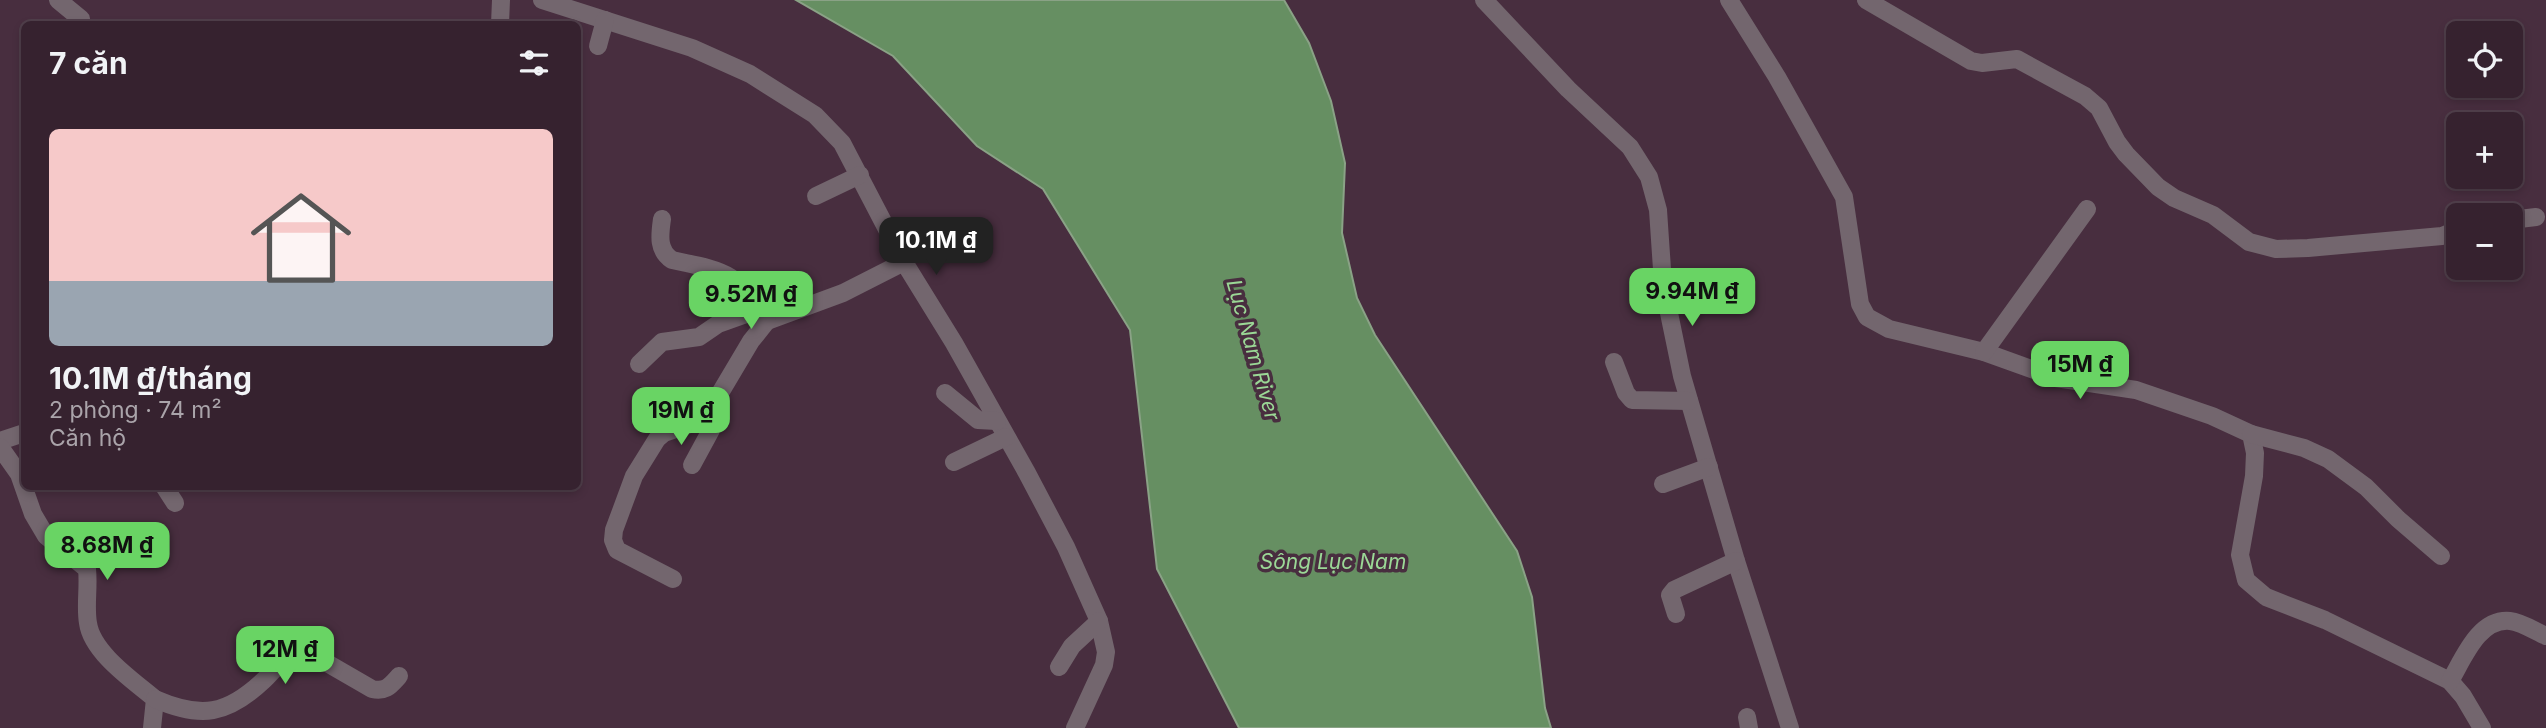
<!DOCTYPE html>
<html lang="vi">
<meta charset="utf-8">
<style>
:root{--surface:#36222f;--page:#412f3b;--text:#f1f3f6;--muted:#aaa4aa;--line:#503f4b;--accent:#69d464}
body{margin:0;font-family:Inter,sans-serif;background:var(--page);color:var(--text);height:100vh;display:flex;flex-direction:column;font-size:26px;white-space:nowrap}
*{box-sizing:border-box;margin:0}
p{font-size:23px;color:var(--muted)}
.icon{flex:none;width:38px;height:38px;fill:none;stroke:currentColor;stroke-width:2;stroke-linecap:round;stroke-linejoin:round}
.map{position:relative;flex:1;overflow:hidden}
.details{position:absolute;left:21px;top:21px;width:560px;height:469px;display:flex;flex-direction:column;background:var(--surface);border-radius:10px;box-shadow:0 4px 10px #0003,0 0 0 2px var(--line)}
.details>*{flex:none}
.controls{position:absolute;left:2446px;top:21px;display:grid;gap:14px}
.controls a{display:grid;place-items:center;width:77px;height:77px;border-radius:10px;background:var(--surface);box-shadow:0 4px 10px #0003,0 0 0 2px var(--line);font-size:35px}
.price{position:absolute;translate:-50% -60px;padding:0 16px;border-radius:14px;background:var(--accent);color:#111;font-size:23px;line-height:46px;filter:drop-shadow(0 2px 4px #0008)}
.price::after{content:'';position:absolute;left:50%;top:42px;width:21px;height:16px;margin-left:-10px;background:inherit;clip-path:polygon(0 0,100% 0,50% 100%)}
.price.active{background:#222;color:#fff}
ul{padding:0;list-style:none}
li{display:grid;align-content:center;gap:14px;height:371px;padding:0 28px}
li span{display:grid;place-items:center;height:217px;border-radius:10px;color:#555}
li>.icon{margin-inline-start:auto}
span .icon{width:126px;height:126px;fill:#fffc;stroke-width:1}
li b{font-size:30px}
h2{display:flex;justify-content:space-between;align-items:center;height:84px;padding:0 28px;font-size:30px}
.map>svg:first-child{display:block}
.water{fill:#668f62;stroke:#8aa286;stroke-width:2}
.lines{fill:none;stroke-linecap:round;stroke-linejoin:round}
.minor{stroke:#73666e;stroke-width:18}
.labels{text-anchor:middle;stroke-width:7;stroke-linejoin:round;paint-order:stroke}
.water-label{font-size:21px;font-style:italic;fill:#9bd896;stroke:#482e3f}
</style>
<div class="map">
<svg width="2546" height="728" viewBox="0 0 2546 728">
<rect width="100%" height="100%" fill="#482e3f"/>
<path class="water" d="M 796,0 L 1284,0 L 1309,43 L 1331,101 L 1345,163 L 1342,233 L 1357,298 L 1375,335 L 1517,551 L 1532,597 L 1545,708 L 1551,728 L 1239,728 L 1157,569 L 1130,330 L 1043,189 L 977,146 L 893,56 Z"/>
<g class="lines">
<g class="minor">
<path d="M 58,0 L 81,19"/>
<path d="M 542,0 L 692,48 L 750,74 L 815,115 L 842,143 L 904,262 L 954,343 L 1027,473 L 1066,547 L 1099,621 L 1106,652 L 1104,665 L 1075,728"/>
<path d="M 1484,0 L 1568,89 L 1630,147 L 1649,177 L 1658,210 L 1663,284 L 1682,376 L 1736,561 L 1790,728"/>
<path d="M 1729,0 L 1777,77 L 1844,197 L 1860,304 L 1867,317 L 1889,329 L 1984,352 L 2056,378 L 2136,390 L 2212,416 L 2251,434 L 2255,453 L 2254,476 L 2240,555 L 2246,580 L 2266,597 L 2325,620 L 2450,681 L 2463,696 L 2482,728"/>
<path d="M 1866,0 L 1971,61 L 1982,63 L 2017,59 L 2085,96 L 2099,108 L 2117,142 L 2126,154 L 2158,187 L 2174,198 L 2213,215 L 2249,242 L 2276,249 L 2308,248 L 2442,236 L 2459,229"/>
<path d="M 500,24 L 501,0"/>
<path d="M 598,46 L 605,20"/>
<path d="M 816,196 L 860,175"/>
<path d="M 662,219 C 660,234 657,250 672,260 C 725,271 738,272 767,321 L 843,293 L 904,262"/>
<path d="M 2511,220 L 2536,217"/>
<path d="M 1984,352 L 2087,209"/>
<path d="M 1614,362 L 1626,393 L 1632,400 L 1689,401"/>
<path d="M 639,364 L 662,342 L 699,337 L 718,324 L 760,309"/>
<path d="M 945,393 L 978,420 L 997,421"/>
<path d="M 2251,434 L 2304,448 L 2328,459 L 2366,487 L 2398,519 L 2441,556"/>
<path d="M 0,441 L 24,433"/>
<path d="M 0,447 L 19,474 L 33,514 L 46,536 L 87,569 C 89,587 85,606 88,623 C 92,653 134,681 155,699 L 152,728"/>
<path d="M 954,462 L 1006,437"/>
<path d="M 692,465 L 711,430 L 711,420 L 704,416"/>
<path d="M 1663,484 L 1709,467"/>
<path d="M 164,486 L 175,503"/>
<path d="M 673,579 L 617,550 L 613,540 L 614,530 L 634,476 L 657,439 L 664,433 L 690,424 L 710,410 L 751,341 L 767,321"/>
<path d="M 1676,614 L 1670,595 L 1674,590 L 1736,561"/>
<path d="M 1059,667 L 1072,646 L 1099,621"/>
<path d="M 2450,681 C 2463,660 2478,618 2510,621 C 2521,622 2535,631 2546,636"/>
<path d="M 155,699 C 201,719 227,715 264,680 C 274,670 283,658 296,650 L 308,652 L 372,689 C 386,692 390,686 399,676"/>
<path d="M 1747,717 L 1749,728"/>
</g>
</g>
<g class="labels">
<g class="water-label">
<text transform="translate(1253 350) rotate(74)" y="7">Lục Nam River</text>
<text x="1333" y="569">Sông Lục Nam</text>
</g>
</g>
</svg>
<div class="controls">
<a><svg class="icon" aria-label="locate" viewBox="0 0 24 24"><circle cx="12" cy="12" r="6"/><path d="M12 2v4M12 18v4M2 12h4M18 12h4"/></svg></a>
<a>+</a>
<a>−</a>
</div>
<b class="price active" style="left:936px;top:277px">10.1M ₫</b>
<b class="price" style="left:1692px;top:328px">9.94M ₫</b>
<b class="price" style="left:751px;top:331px">9.52M ₫</b>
<b class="price" style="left:2080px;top:401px">15M ₫</b>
<b class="price" style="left:681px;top:447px">19M ₫</b>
<b class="price" style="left:107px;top:582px">8.68M ₫</b>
<b class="price" style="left:285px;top:686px">12M ₫</b>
<section class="details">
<h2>7 căn<svg class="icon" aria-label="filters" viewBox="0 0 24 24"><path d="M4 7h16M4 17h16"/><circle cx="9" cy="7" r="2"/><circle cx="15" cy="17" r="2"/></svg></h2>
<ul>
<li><span style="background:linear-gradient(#f6c9c9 70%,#9aa5b1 0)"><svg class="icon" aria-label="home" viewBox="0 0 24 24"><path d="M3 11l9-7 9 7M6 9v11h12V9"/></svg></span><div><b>10.1M ₫/tháng</b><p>2 phòng · 74 m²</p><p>Căn hộ</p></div></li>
</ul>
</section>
</div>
